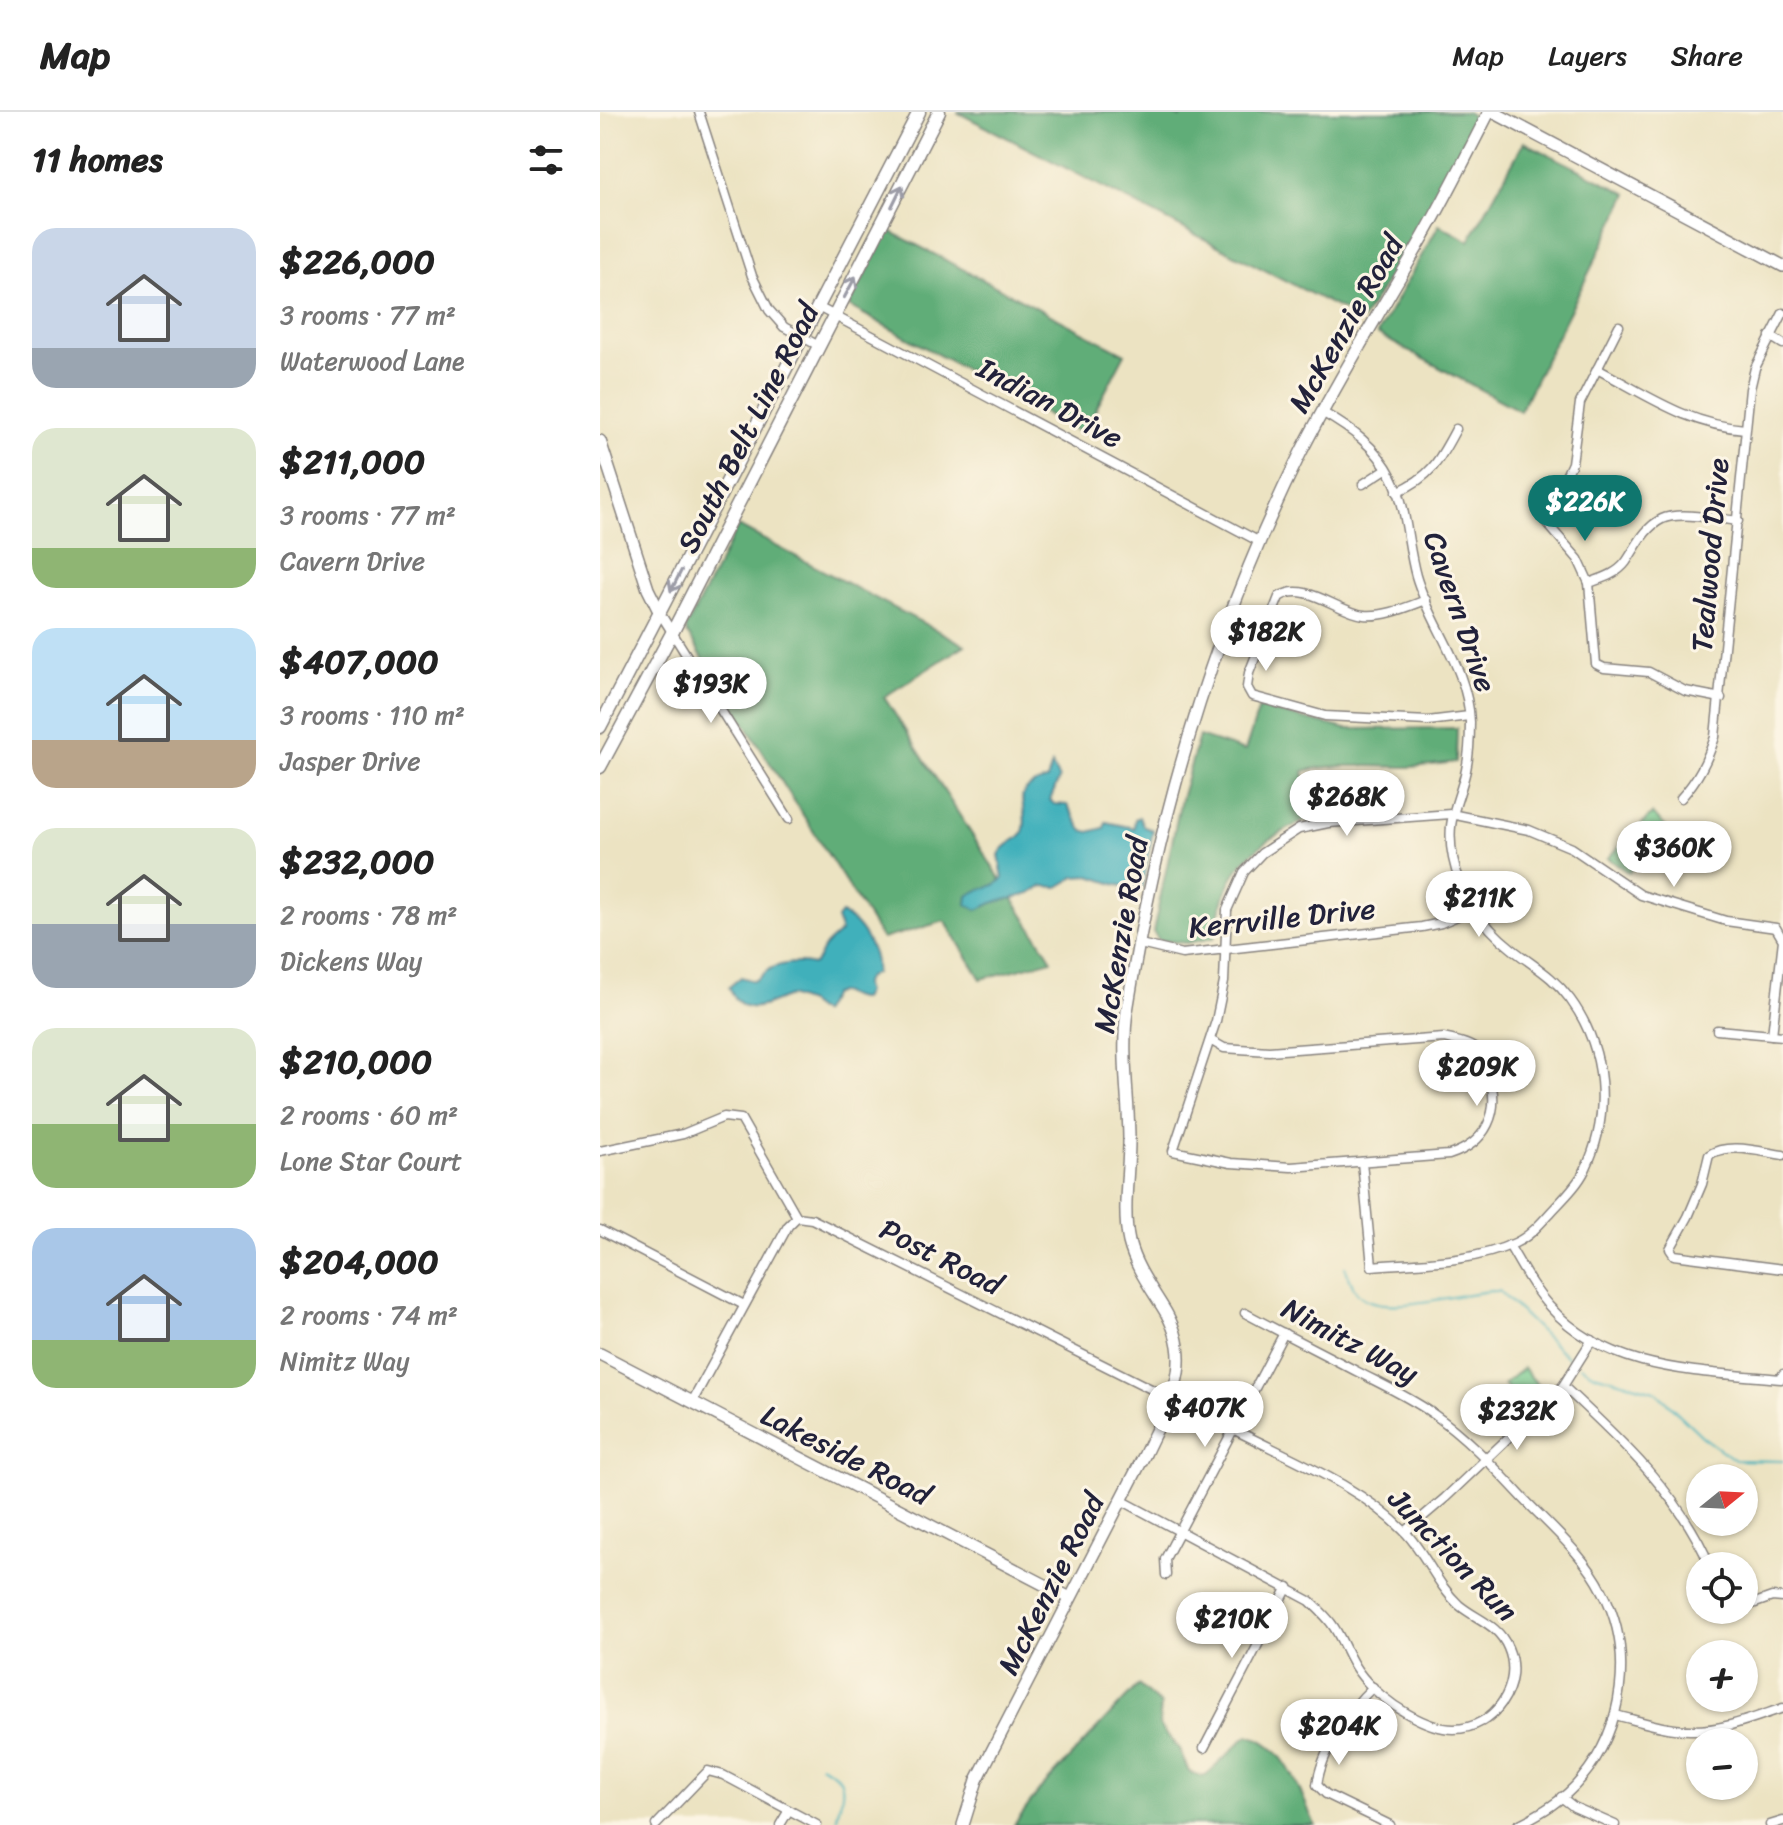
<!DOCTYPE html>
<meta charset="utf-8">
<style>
:root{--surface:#fff;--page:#f2f2f2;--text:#222;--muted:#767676;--line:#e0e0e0;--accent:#0f766e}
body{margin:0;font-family:Sriracha,sans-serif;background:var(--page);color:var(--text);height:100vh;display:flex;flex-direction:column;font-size:30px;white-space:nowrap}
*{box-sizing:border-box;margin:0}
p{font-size:26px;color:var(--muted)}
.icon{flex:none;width:44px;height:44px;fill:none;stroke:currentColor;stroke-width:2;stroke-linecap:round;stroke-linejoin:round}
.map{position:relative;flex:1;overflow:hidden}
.panel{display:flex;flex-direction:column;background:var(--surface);width:600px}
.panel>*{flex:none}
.needle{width:52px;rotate:72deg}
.buttons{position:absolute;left:1086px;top:1352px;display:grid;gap:16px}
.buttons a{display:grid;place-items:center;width:72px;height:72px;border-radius:50%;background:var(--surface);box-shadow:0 2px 6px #0004;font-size:40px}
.price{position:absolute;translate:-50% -68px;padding:0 18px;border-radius:28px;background:#fff;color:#222;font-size:26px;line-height:52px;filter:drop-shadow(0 2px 4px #0008)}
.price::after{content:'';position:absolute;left:50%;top:48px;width:24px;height:18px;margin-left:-12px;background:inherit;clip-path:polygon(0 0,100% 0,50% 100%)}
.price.selected{background:var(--accent);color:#fff}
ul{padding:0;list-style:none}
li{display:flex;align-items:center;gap:24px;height:200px;padding:0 32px}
li span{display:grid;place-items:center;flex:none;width:224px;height:160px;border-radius:24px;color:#555}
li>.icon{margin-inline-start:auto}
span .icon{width:96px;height:96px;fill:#fffc;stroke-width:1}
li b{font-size:34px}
h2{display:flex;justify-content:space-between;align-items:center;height:96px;padding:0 32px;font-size:34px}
header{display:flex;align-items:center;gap:48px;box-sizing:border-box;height:112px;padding:0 40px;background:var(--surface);border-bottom:2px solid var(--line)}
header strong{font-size:38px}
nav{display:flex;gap:44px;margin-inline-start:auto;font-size:28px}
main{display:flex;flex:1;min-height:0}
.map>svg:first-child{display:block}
.green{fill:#75c98d;stroke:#4c7664;stroke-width:2}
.forest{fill:#60ad78;stroke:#41685a;stroke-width:2}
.water{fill:#41b0bb;stroke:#32697b;stroke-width:2}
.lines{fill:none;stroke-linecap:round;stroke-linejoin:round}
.stream{stroke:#41b0bb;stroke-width:2}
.street-casing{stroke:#87827e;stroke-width:11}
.secondary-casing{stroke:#87827e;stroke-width:14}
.primary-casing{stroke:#87827e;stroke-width:15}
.street{stroke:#fff;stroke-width:8}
.secondary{stroke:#fff;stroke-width:11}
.primary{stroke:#fff;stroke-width:12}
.oneway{stroke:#9c9ca7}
.labels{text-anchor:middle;stroke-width:6;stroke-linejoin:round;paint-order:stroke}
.street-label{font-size:30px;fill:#22223b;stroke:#fcf5e5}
</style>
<header>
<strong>Map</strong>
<nav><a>Map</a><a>Layers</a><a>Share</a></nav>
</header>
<main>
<section class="panel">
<h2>11 homes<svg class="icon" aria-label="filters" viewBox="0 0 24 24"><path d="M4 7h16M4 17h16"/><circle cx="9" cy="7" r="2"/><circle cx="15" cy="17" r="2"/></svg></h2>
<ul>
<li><span style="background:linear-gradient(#c9d6e8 75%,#9aa5b1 0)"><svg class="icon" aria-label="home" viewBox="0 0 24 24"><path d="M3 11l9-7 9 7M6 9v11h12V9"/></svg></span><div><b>$226,000</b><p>3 rooms · 77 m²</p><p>Waterwood Lane</p></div></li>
<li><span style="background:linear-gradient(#dfe7d0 75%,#8fb573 0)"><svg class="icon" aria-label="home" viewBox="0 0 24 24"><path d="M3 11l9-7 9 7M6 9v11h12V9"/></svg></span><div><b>$211,000</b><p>3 rooms · 77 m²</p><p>Cavern Drive</p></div></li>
<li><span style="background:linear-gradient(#bfe0f5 70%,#b9a48a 0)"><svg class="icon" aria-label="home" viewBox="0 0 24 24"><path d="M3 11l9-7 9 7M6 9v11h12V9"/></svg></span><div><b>$407,000</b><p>3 rooms · 110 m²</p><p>Jasper Drive</p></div></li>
<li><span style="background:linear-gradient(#dfe7d0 60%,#9aa5b1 0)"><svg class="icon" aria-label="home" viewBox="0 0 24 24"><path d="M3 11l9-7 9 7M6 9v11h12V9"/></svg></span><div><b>$232,000</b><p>2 rooms · 78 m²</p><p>Dickens Way</p></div></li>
<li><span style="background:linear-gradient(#dfe7d0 60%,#8fb573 0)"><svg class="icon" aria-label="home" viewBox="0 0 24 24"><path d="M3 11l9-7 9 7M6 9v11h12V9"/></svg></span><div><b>$210,000</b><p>2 rooms · 60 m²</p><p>Lone Star Court</p></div></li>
<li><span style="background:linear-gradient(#a9c7e8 70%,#8fb573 0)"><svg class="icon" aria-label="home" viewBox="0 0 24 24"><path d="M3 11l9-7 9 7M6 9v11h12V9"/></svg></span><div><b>$204,000</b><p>2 rooms · 74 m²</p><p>Nimitz Way</p></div></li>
</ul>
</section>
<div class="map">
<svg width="1183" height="1713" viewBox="0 0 1183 1713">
<rect width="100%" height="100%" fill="#fcf5e5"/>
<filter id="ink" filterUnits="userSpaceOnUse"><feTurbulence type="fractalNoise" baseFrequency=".0125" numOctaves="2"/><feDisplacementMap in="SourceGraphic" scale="16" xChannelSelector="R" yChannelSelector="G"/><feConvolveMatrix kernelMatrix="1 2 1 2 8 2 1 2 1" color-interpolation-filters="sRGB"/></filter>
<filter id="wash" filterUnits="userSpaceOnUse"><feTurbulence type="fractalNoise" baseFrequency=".006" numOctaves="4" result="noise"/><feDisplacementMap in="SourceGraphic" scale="32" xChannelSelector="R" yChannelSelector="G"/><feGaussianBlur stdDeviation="1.8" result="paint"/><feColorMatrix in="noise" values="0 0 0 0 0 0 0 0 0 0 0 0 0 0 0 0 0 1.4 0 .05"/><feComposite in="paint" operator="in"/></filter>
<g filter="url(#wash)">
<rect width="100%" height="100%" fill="#ece3c2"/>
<g class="green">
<path d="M 1052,702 L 1066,715 L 1043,739 L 1029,761 L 1008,746 Z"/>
<path d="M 923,1256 L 938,1273 L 919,1289 L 904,1272 Z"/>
</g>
<g class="forest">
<path d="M 357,0 L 568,0 L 580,6 L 583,0 L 867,0 L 876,6 L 813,127 L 762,208 Z"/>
<path d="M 924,30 L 1028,82 L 920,299 L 777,222 L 839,113 L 869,129 Z"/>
<path d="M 288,118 L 525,242 L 483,322 L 249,194 Z"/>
<path d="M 138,414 L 365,533 L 284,585 L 452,848 L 381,867 L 345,809 L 282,827 L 87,521 L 86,516 Z"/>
<path d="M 659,596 L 746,617 L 857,616 L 856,650 C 839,652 821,655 805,655 C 770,654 736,652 703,659 L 712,705 C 677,721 643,739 627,777 C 621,792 618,810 614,826 L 586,831 L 559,828 L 553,820 L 581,687 L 599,624 L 645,639 Z"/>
<path d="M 538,1573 L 561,1593 L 559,1613 L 579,1637 L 589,1660 L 603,1665 C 620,1653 632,1636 648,1623 C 687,1633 700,1680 715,1713 L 414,1713 L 439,1679 Z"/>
</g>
<g class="water">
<path d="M 452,653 L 459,667 L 450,688 L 454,692 L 467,693 L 482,718 L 489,720 L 504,716 L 506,710 L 534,716 L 535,707 L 539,705 L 544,715 L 553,718 L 542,776 L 517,773 L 490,764 L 475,765 L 458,775 L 443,774 L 430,782 L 392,791 L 378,798 L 367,793 L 368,784 C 379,775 393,777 403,767 L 399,743 C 405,730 419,729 423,720 C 432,696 404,679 447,668 Z"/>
<path d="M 241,802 C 260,809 278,841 275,861 C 266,865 261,870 266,880 L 262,887 C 250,888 245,878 232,882 L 221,901 L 208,891 L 189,884 C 166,892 143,909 129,875 L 141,865 L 154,869 C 162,866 163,860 170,857 C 182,851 201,849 213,853 C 219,848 219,843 223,837 C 228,829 235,826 241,819 L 237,807 Z"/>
</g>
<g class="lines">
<g class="stream">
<path d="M 745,1155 C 748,1162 751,1171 755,1178 C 778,1211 864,1177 899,1179 L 971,1249"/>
<path d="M 980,1254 L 994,1262 L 1055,1279 L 1103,1325 L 1135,1348 L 1183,1349"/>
<path d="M 220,1653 C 252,1668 242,1676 237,1706"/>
</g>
</g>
</g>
<g filter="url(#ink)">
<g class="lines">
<g class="street-casing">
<g id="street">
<path d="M 99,0 L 152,164 L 169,198 L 184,215 L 219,234"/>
<path d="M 218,195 L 660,430"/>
<path d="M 1019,214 L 980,291 L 972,351 L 945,409 L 978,447 L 989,471 L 996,552 L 1004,556 L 1049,560 L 1085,579 L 1121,586"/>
<path d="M 1170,224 L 1183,232"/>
<path d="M 997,257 C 1047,283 1088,313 1145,317"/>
<path d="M 722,300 C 751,317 776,334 792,365 C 807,394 807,432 816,464 C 831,515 868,555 870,610 C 870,625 869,644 866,658 C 858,694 845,707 853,746 C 860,782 883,814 911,836 C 933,854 952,863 970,887 C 1006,936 1012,1002 985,1058 C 977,1074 963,1087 951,1100 C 941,1111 929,1125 915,1131 C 871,1151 819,1150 772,1154 L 762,1050"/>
<path d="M 763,372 L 786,357"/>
<path d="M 797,380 C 831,365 839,349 856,317"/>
<path d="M 989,471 C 1003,466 1017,462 1026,450 C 1037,434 1044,416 1062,407 C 1078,399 1119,407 1138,409"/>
<path d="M 826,488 C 807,495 785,505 764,503 C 737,500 706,468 679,485 L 649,561 L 647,575 L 652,584 L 725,604 L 828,609 L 869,604"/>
<path d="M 60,501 L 189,707"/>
<path d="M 1081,686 C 1098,667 1107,649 1115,625 L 1150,277 L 1155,256 L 1183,201"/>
<path d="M 540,832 L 582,842 L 822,815 L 841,811 L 874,797"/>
<path d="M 1117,918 L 1183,924"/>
<path d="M 610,928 L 624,936 L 669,939 L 844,926 C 855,929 870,931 879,940 C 885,945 887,956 889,963 C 901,1000 887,1031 849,1043 L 691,1055 L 631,1051 L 573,1039 L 616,909 L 624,870 L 627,798 L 644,760 L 662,741 L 699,717 L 728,711 L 851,702 L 929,718 L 972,736 L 1041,783 L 1126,809 L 1176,816 L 1183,828 L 1172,923"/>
<path d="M 0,1039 L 83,1022 L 124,1005 L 141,1007 L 197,1105 L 212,1107 L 571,1287"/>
<path d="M 1183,1043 C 1161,1040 1128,1030 1109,1043 L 1102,1072 L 1088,1105 L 1070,1137 L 1074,1143 L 1183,1157"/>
<path d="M 0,1118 L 144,1193"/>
<path d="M 909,1133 C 922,1155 933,1177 950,1195 C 1009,1261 1100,1259 1181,1267 L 1183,1262"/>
<path d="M 645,1201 C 682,1221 720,1240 758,1260 C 783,1273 809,1285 832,1301 C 867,1325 896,1357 925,1388 C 952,1416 985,1444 1003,1480 C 1034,1539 1024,1616 981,1667 C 964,1688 941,1701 918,1713"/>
<path d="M 963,1274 C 1019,1326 1080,1382 1110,1454"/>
<path d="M 92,1290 L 188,1114 L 197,1105"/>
<path d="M 521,1388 L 710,1489 C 717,1496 725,1503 731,1511 C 742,1525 747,1544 758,1559 C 770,1576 790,1592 808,1602 C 822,1610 837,1617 854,1617 C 894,1617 924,1573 908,1536 C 898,1512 877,1508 859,1493 C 837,1473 826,1442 805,1420 C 759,1373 691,1347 633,1317"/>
<path d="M 805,1420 L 845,1386 L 963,1274 L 992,1228"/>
<path d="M 566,1463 L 565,1447 L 684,1221"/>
<path d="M 1144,1495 L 1172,1485 L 1183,1486"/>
<path d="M 773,1575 C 749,1597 721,1641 717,1673 L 726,1682 L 790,1713"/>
<path d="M 1015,1603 C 1040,1609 1065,1618 1090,1618 C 1122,1619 1153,1606 1183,1596"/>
<path d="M 604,1636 L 688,1475"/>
<path d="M 961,1685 L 974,1695 L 1015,1713"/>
<path d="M 56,1713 L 108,1659 L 123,1663 L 217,1713"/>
<path d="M 180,1713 L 189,1698"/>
<path d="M 1170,1713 L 1183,1709"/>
</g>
</g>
<g class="secondary-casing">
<g id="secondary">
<path d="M 893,0 L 1183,154"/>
<path d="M 0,329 L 48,477 L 60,501"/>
<path d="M 0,1242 L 470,1486"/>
<path d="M 363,1713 L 377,1668 L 545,1342 C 570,1288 598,1250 562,1194 C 549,1173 535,1154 529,1130 C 522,1098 529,1062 529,1029 C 529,986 521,942 527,899 C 558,704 612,519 700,342 C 736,271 778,203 818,134 C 843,91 866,45 889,0"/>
</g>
</g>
<g class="primary-casing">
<g id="primary">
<path d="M 0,615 L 319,0"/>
<path d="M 0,655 L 72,521 L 339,0"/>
</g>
</g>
<use href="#street" class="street"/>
<use href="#secondary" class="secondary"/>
<use href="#primary" class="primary"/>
</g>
<defs><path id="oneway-shaft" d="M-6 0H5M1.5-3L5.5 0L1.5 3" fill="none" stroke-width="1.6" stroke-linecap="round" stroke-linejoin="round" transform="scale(2)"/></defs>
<g class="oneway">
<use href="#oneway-shaft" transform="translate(297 84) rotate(-64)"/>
<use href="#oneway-shaft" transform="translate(250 175) rotate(-62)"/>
<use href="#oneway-shaft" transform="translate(76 469) rotate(117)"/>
</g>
</g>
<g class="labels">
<g class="street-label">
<text transform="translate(746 212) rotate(-60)" y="10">McKenzie Road</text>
<text transform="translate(450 291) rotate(28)" y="10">Indian Drive</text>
<text transform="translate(148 316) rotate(-63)" y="10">South Belt Line Road</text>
<text transform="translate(1110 443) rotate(-85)" y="10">Tealwood Drive</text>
<text transform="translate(860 500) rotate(71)" y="10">Cavern Drive</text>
<text transform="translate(682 806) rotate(-6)" y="10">Kerrville Drive</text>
<text transform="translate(521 823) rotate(-80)" y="10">McKenzie Road</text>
<text transform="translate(341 1145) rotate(27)" y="10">Post Road</text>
<text transform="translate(750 1229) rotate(28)" y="10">Nimitz Way</text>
<text transform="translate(246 1343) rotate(27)" y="10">Lakeside Road</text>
<text transform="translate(853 1443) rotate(46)" y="10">Junction Run</text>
<text transform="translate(451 1472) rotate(-63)" y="10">McKenzie Road</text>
</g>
</g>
</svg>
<div class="buttons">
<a><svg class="needle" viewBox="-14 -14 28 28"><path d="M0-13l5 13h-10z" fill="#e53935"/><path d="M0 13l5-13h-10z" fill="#767676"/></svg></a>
<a><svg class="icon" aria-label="locate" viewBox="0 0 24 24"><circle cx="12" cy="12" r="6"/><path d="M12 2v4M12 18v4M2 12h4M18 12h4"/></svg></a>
<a>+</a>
<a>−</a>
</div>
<b class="price selected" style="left:985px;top:431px">$226K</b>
<b class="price" style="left:666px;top:561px">$182K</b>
<b class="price" style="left:111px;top:613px">$193K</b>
<b class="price" style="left:747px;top:726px">$268K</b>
<b class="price" style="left:1074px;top:777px">$360K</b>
<b class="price" style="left:879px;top:827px">$211K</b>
<b class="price" style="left:877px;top:996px">$209K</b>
<b class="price" style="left:605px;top:1337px">$407K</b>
<b class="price" style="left:917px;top:1340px">$232K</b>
<b class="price" style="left:632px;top:1548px">$210K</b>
<b class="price" style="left:739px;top:1655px">$204K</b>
</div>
</main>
